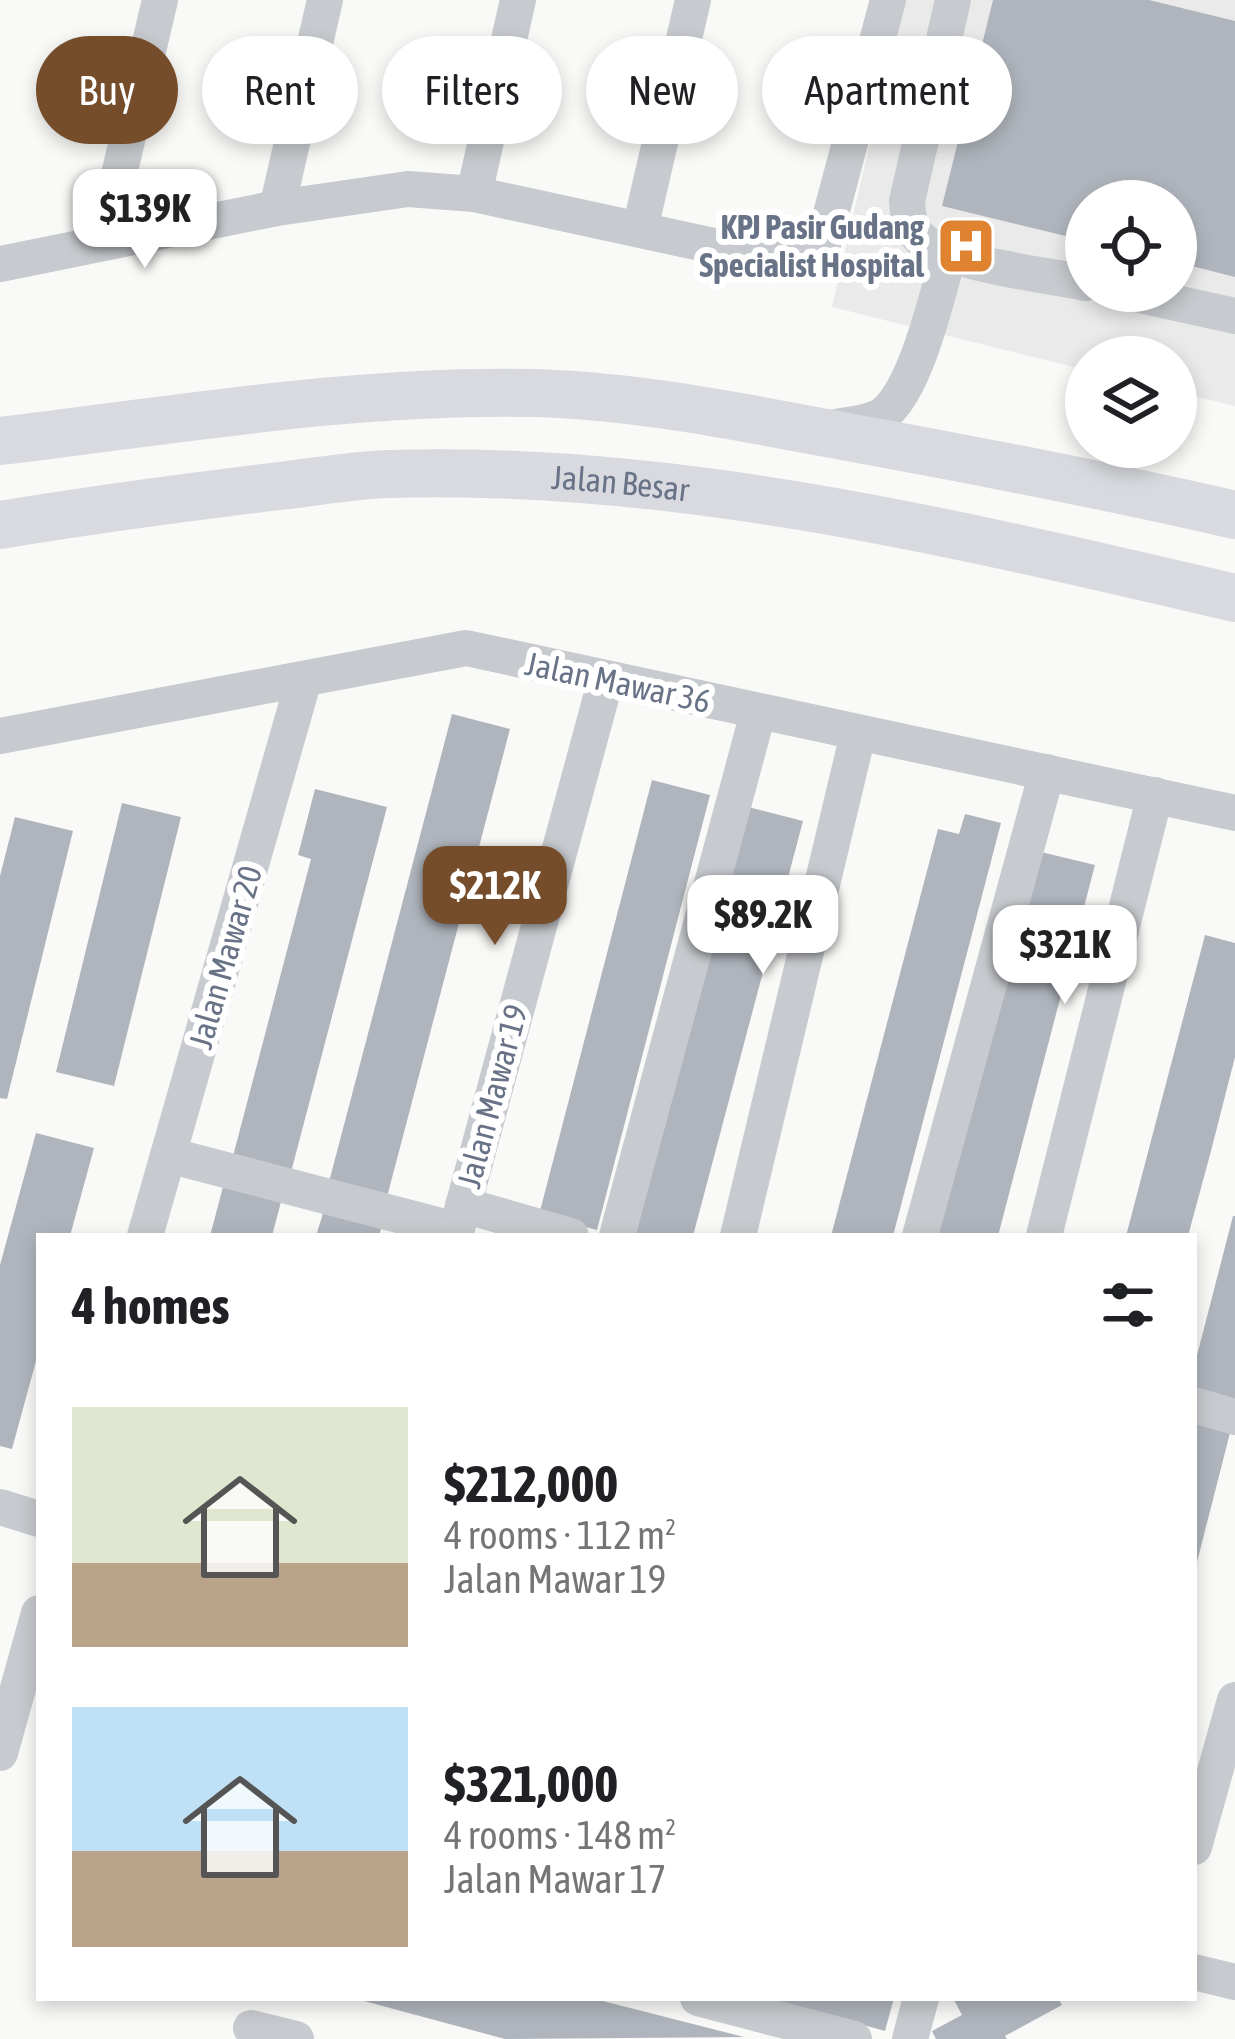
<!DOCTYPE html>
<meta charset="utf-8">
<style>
:root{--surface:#fff;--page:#f2f2f2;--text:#202124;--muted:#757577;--accent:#764d2a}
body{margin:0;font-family:"Asap Condensed",sans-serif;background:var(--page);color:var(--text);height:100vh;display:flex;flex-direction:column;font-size:45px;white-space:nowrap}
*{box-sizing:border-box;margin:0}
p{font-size:39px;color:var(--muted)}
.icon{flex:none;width:66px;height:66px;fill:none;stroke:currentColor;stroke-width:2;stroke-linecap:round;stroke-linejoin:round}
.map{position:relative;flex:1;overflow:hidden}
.details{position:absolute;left:36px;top:1233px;width:1161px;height:768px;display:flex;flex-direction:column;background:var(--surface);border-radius:0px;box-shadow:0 6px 18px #0003}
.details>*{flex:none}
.guide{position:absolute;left:36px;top:36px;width:1164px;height:108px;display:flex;gap:24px}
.controls{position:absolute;left:1065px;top:180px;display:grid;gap:24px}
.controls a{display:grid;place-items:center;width:132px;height:132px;border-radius:50%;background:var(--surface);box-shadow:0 6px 18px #0003;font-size:60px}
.price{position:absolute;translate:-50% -102px;padding:0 27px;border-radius:24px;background:#fff;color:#222;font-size:39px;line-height:78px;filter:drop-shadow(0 3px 6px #0008)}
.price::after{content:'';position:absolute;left:50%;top:72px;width:36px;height:27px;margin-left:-18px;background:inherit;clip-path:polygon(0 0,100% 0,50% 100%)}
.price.active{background:var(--accent);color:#fff}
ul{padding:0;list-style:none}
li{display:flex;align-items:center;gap:36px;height:300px;padding:0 36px}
li span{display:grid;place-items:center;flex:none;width:336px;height:240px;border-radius:0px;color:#555}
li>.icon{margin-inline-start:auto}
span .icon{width:144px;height:144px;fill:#fffc;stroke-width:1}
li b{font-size:51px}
h2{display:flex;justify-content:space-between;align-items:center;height:144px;padding:0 36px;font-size:51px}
.chip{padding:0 42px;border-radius:54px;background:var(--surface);box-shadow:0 6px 18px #0003;font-size:42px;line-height:108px}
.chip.active{background:var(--accent);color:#fff}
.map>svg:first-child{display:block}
.built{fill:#eaeaea;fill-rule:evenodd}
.building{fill:#b0b5bd}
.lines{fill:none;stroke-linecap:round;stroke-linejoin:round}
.minor{stroke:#c7cace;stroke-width:36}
.major{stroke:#d8dadf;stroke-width:48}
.labels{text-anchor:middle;stroke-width:12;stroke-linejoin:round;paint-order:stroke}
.poi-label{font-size:33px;font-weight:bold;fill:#697387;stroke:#fff;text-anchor:end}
.street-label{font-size:33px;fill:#697387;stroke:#fff}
</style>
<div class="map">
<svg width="1235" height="2039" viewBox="0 0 1235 2039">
<rect width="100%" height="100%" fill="#f9f9f7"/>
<path class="built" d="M 903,0 L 1235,0 L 1235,406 L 1176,392 L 1176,357 L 1086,357 L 1086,370 L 832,307 ZM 1086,201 L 1176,201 L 1176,291 L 1086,291 Z"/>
<g class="building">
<path d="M 993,0 L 1149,0 L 1235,21 L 1235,277 L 1176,262 L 1176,201 L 1086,201 L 1086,241 L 942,206 Z"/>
<path d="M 452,714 L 510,729 L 387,1197 L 329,1182 Z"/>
<path d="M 652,780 L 710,795 L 597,1230 L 539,1215 Z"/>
<path d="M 315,789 L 387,807 L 290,1176 L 232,1160 L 311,859 L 298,855 Z"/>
<path d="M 122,803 L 181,817 L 114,1086 L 56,1072 Z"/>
<path d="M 744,806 L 803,821 L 693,1236 L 632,1236 Z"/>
<path d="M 965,814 L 1001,823 L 893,1236 L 831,1236 L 938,829 L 959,834 Z"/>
<path d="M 15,817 L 73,831 L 7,1099 L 0,1098 L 0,876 Z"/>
<path d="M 1037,851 L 1095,865 L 998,1236 L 936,1236 Z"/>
<path d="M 1205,935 L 1235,943 L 1235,1057 L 1211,1151 L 1188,1236 L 1126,1236 Z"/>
<path d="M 36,1133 L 94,1148 L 70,1236 L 39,1236 L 39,1350 L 12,1449 L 0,1446 L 0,1265 Z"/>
<path d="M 224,1183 L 282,1198 L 272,1236 L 210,1236 Z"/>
<path d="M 324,1210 L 382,1225 L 379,1236 L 316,1236 Z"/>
<path d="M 1233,1216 L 1235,1216 L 1235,1407 L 1194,1397 L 1194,1367 Z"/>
<path d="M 1194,1420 L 1231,1429 L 1196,1566 L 1194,1566 Z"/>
<path d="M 353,1998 L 591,1998 L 744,2037 L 505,2039 Z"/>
<path d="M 766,1998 L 894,1998 L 885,2031 Z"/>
<path d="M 953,1998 L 1058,1998 L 1062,2005 L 1005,2036 L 1007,2039 L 936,2039 L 932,2031 L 962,2015 Z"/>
</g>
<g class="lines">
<g class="minor">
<path d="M 953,0 L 907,201 C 908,219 910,232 926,243 C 958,265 1045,275 1086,283"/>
<path d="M 474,194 L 518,0"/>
<path d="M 277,208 L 325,0"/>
<path d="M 640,229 L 693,0"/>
<path d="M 103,243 L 160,0"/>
<path d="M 0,264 L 277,208 L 408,189 L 474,194 L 788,262 L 812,260 L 823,244 L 888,0"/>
<path d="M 1121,291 L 1235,316"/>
<path d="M 830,428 C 845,425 863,424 877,418 C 914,403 938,291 949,254"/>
<path d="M 0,736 L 466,648 L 1235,813"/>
<path d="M 168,1155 L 456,1230"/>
<path d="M 463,1205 L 571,1236"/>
<path d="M 145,1236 L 304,679"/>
<path d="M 455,1236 L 606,679"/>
<path d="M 617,1236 L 758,713"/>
<path d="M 738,1236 L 858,734"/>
<path d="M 920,1236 L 1047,772"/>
<path d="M 1044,1236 L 1155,795"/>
<path d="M 1194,1405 L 1235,1417"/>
<path d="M 0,1507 L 39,1519"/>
<path d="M 0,1753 L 39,1613"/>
<path d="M 1194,1847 L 1235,1700"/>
<path d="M 1194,1972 L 1235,1982"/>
<path d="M 698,1998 L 854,2039"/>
<path d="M 251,2028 L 296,2039"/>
<path d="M 910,2039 L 921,1998"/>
</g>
<g class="major">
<path d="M 0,441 C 177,420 357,389 535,393 C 638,396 741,417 842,436 C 974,460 1105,485 1235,515"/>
<path id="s1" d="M 0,525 C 90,510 180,498 271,487 C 310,483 350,475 389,474 C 675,465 959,534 1235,598"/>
</g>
</g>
<defs>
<g id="hospital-square" transform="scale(3)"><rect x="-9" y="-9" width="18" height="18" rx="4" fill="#e08331" stroke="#fff"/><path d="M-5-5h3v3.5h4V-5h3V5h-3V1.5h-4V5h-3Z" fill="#fff"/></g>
</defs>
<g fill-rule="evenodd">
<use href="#hospital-square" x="966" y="246"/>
</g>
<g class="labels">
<g class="poi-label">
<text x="924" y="239">KPJ Pasir Gudang<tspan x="924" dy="38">Specialist Hospital</tspan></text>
</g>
<g class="street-label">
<text dy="12" stroke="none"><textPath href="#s1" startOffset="624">Jalan Besar</textPath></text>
<text transform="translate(618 682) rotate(12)" y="12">Jalan Mawar 36</text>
<text transform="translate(225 957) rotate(-74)" y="12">Jalan Mawar 20</text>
<text transform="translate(492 1096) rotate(-75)" y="12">Jalan Mawar 19</text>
</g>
</g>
</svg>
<div class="controls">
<a><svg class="icon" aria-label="locate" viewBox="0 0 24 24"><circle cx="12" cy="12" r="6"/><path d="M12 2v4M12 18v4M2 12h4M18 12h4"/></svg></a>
<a><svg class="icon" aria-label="layers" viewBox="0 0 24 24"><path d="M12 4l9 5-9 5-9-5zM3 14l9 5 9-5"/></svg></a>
</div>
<b class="price" style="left:145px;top:271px">$139K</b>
<b class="price active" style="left:495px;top:948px">$212K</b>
<b class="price" style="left:763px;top:977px">$89.2K</b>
<b class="price" style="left:1065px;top:1007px">$321K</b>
<div class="guide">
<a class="chip active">Buy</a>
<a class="chip">Rent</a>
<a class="chip">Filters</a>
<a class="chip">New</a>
<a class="chip">Apartment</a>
</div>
<section class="details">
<h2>4 homes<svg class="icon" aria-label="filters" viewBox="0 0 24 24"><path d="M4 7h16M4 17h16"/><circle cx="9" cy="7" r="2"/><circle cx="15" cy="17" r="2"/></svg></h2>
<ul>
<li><span style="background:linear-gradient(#dfe7d0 65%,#b9a48a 0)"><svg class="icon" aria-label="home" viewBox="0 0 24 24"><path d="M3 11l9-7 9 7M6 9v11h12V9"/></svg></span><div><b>$212,000</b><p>4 rooms · 112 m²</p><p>Jalan Mawar 19</p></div></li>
<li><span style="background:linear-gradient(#bfe0f5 60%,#b9a48a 0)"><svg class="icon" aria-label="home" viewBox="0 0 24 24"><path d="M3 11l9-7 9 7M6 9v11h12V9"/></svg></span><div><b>$321,000</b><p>4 rooms · 148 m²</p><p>Jalan Mawar 17</p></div></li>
</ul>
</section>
</div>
